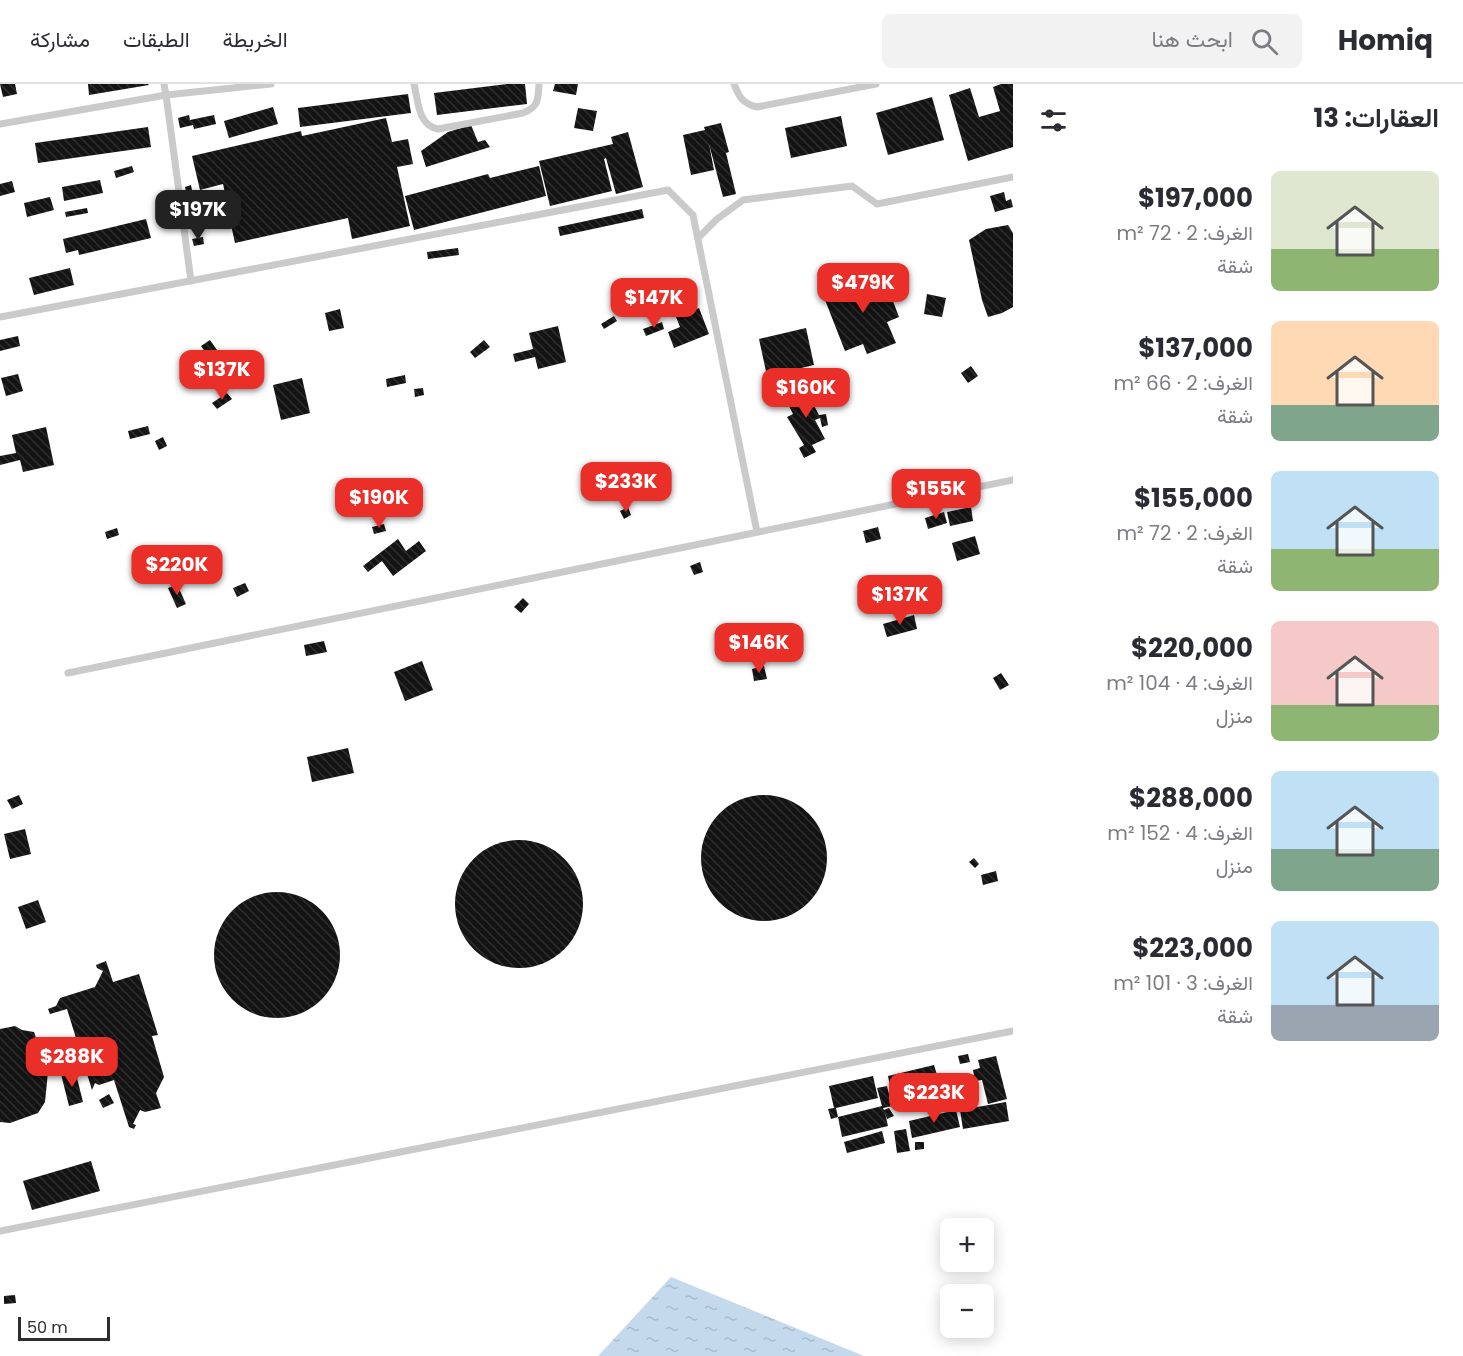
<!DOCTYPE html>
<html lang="ar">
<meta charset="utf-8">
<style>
:root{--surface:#fff;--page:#f2f2f3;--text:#2b2b33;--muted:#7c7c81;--line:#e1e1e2;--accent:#ea2e28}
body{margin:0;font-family:Poppins,Vazirmatn,sans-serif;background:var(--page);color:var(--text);direction:rtl;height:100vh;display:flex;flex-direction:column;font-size:22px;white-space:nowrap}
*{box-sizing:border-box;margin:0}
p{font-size:20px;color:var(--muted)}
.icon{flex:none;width:33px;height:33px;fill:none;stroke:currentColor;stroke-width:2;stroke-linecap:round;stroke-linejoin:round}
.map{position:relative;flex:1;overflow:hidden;direction:ltr}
.details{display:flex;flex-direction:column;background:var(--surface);width:450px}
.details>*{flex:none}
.tools{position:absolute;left:940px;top:1134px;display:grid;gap:12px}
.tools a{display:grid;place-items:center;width:54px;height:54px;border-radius:9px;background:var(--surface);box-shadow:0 3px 15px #0003;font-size:30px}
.scale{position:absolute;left:18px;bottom:15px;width:92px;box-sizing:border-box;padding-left:6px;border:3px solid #2d2d2d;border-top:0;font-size:16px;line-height:21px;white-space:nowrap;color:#2d2d2d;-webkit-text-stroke:4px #fff;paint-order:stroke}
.price{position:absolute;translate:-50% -51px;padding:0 14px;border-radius:12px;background:var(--accent);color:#fff;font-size:20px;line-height:39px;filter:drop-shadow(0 2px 3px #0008)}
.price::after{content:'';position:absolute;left:50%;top:36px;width:18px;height:14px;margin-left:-9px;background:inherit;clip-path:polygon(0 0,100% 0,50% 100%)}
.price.on{background:#222;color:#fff}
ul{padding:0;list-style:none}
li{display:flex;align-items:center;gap:18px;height:150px;padding:0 24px}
li span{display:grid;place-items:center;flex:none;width:168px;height:120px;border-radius:9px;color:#555}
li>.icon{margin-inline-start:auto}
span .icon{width:72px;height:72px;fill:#fffc;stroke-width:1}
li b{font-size:26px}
h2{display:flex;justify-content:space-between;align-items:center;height:72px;padding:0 24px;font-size:26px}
header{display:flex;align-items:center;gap:36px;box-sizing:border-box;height:84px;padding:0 30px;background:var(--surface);border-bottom:2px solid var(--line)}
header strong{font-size:28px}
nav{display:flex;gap:33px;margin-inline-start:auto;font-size:21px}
.search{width:420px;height:54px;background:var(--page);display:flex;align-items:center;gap:15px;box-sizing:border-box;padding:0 21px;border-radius:9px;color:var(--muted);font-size:22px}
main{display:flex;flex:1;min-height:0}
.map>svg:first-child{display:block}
.water{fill:url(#water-ripples)}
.building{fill:url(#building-back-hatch)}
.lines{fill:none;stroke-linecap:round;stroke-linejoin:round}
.lane{stroke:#cacaca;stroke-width:7}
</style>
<header>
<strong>Homiq</strong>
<div class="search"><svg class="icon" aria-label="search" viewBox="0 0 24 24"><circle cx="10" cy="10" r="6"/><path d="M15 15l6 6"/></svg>ابحث هنا</div>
<nav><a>الخريطة</a><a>الطبقات</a><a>مشاركة</a></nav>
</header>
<main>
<section class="details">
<h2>العقارات: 13<svg class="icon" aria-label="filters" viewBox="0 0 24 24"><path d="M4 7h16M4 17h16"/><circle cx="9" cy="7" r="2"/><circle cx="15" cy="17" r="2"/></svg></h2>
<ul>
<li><span style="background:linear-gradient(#dfe7d0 65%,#8fb573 0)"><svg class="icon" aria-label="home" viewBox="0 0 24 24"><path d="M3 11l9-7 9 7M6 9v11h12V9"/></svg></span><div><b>$197,000</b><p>الغرف: 2 · 72 m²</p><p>شقة</p></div></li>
<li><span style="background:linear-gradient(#ffd9b3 70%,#7fa58c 0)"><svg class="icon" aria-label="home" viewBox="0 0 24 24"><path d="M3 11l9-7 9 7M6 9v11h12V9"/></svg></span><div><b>$137,000</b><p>الغرف: 2 · 66 m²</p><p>شقة</p></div></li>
<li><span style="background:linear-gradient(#bfe0f5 65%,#8fb573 0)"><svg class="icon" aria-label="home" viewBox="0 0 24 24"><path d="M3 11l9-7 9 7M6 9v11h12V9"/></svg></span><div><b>$155,000</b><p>الغرف: 2 · 72 m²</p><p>شقة</p></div></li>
<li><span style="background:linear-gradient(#f6c9c9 70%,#8fb573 0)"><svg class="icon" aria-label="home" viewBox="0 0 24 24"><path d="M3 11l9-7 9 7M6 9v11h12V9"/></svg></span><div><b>$220,000</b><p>الغرف: 4 · 104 m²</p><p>منزل</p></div></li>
<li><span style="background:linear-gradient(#bfe0f5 65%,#7fa58c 0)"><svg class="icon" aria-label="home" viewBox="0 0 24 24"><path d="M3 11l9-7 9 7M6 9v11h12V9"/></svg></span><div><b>$288,000</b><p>الغرف: 4 · 152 m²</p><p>منزل</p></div></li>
<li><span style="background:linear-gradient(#bfe0f5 70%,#9aa5b1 0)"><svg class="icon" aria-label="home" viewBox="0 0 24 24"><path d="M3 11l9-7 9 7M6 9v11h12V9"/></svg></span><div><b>$223,000</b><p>الغرف: 3 · 101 m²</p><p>شقة</p></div></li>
</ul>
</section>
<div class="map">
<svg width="1013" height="1272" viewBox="0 0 1013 1272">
<defs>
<pattern id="water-ripples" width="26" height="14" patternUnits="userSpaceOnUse" patternTransform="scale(1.5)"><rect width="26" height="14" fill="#c5d9ec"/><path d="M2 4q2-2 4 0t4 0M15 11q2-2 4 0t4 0" fill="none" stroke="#aabbcb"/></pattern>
<pattern id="building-back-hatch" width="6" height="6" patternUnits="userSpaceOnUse" patternTransform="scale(1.5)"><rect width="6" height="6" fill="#141414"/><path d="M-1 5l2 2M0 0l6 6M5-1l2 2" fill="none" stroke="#2e2e2e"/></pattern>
</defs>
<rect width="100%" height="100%" fill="#fff"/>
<path class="water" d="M 671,1193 L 864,1272 L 598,1272 Z"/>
<g class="building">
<path d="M 0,0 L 15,0 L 17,10 L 3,13 Z"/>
<path d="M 88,0 L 148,0 L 149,1 L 89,11 Z"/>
<path d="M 507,0 L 525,0 L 527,20 L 437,31 L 434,9 Z"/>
<path d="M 555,0 L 578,0 L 576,11 L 553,7 Z"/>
<path d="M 1001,0 L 1013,0 L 1013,63 L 968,77 L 949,11 L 970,4 L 979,33 L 1000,27 L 993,3 Z"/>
<path d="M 408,10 L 411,29 L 300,43 L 298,24 Z"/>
<path d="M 932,13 L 944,56 L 888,71 L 876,29 Z"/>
<path d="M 273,23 L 278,40 L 229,54 L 224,37 Z"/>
<path d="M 578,24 L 597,27 L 593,47 L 574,44 Z"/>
<path d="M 189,31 L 190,36 L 214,31 L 216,40 L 194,45 L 193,41 L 180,44 L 178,34 Z"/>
<path d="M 841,32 L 847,62 L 791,74 L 785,44 Z"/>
<path d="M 386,34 L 392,58 L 408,55 L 413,80 L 397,83 L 410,142 L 352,155 L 348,134 L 235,159 L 229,132 L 220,134 L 215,111 L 225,109 L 223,100 L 200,106 L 192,72 L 301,47 L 302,52 Z"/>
<path d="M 721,39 L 729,68 L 726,69 L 736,110 L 723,113 L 709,60 L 714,86 L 691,91 L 683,51 L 705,46 L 704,43 Z"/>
<path d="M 471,41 L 478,58 L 485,56 L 490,63 L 426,83 L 421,67 L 448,48 Z"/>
<path d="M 148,43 L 151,63 L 38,79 L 35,59 Z"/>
<path d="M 628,48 L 643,103 L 616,110 L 606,74 L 604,75 L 612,107 L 550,122 L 539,77 L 613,60 L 611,53 Z"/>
<path d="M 132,82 L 134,88 L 116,94 L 114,87 Z"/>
<path d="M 539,82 L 546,112 L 414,146 L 405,112 L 488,90 L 490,94 Z"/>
<path d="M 100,96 L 103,109 L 64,117 L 62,103 Z"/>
<path d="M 12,97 L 15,108 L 0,112 L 0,100 Z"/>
<path d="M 191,101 L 194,117 L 206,115 L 212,142 L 193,145 L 185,103 Z"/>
<path d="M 1004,108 L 1006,117 L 1011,115 L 1013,123 L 995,128 L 990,112 Z"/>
<path d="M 50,113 L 54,126 L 27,133 L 24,119 Z"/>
<path d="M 87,124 L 88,129 L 66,133 L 65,128 Z"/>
<path d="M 642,125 L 644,134 L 560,152 L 558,143 Z"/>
<path d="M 146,135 L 151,154 L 79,171 L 78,166 L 66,169 L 63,155 Z"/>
<path d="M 1008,141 L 1013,149 L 1013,223 L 1002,229 L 988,233 L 982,216 L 969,156 L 986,145 Z"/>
<path d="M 203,153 L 204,160 L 194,162 L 192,155 Z"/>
<path d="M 458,164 L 459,171 L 428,175 L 427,168 Z"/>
<path d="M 70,184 L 74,201 L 34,211 L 29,194 Z"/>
<path d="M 882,188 L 899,233 L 887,238 L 896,259 L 867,270 L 863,260 L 845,267 L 823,211 Z"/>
<path d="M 927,210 L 946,214 L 942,233 L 924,230 Z"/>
<path d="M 699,224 L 709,250 L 674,264 L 668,248 L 680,243 L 676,233 Z"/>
<path d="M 340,225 L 344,244 L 329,247 L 325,229 Z"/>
<path d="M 614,232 L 617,237 L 604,245 L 601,240 Z"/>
<path d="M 662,238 L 664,245 L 646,252 L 643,245 Z"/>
<path d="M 558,242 L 566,278 L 538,285 L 535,273 L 515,278 L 513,270 L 533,265 L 529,249 Z"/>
<path d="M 806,244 L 814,281 L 767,292 L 759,255 Z"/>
<path d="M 18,252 L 20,262 L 0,267 L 0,256 Z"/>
<path d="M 210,256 L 217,266 L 208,272 L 201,262 Z"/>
<path d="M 484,256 L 490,263 L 475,274 L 470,268 Z"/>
<path d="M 201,274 L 203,288 L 187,291 L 184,278 Z"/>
<path d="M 971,282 L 978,292 L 968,299 L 961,289 Z"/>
<path d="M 18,290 L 23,307 L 6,312 L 1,294 Z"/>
<path d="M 405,291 L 406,299 L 387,303 L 386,295 Z"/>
<path d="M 302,294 L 310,329 L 281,336 L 273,301 Z"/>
<path d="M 808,299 L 815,311 L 810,314 L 819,331 L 826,330 L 828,341 L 822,343 L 820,334 L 815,336 L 825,355 L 812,361 L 816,368 L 804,374 L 799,364 L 804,361 L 787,333 L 793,330 L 784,312 Z"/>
<path d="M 423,304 L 424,311 L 415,313 L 414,305 Z"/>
<path d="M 227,309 L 232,315 L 217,325 L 212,319 Z"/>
<path d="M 148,342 L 150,350 L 130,355 L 128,347 Z"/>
<path d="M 46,343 L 54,381 L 23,388 L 20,376 L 0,381 L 0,372 L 16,369 L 12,351 Z"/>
<path d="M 163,353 L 167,362 L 159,366 L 155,357 Z"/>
<path d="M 640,388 L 643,395 L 632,399 L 629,392 Z"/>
<path d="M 628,423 L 631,431 L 624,435 L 620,427 Z"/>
<path d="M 971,423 L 973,437 L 950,442 L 947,428 Z"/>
<path d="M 944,428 L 947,439 L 928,445 L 925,434 Z"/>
<path d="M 384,440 L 386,447 L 374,450 L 372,443 Z"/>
<path d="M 878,443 L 881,455 L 866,459 L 863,447 Z"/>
<path d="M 117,444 L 119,451 L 107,455 L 105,448 Z"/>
<path d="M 975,452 L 980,470 L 957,477 L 952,459 Z"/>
<path d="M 398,455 L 406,467 L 419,457 L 426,467 L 393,492 L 382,477 L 368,488 L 363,482 Z"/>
<path d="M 700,478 L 703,488 L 694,491 L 690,482 Z"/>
<path d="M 245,499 L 249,507 L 237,513 L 233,504 Z"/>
<path d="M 177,500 L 186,520 L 177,524 L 168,504 Z"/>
<path d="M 523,514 L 529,520 L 521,529 L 514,523 Z"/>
<path d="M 914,531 L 917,545 L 887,553 L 883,540 Z"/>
<path d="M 324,557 L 327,568 L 306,572 L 304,561 Z"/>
<path d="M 422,577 L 433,606 L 405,617 L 394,588 Z"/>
<path d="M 764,582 L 767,595 L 754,597 L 752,585 Z"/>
<path d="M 1001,589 L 1009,601 L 1000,606 L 993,594 Z"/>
<path d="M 348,664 L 354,689 L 312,698 L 307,673 Z"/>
<circle cx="764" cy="774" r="63"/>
<path d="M 19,711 L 23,720 L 12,725 L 7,716 Z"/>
<path d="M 25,745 L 31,770 L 10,775 L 4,750 Z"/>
<circle cx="519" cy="820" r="64"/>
<path d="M 974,774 L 979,780 L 975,784 L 969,778 Z"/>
<path d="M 996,787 L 998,797 L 983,801 L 981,791 Z"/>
<circle cx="277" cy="871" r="63"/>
<path d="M 38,816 L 46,838 L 26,845 L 18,823 Z"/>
<path d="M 106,877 L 113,898 L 139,890 L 158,951 L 152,952 L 164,993 L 156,1009 L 161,1024 L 145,1028 L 140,1026 L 133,1040 L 136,1041 L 134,1045 L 129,1043 L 114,996 L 99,1001 L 95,999 L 92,1006 L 67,925 L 50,930 L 48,925 L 56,922 L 60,914 L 95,903 L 103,887 L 97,884 L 96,881 Z"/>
<path d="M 15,942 L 22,946 L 34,948 L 48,988 L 45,1018 L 38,1029 L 10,1039 L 0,1038 L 0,945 Z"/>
<path d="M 968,970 L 970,978 L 960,980 L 958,972 Z"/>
<path d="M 996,972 L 1007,1015 L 988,1020 L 982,996 L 975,997 L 973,986 L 980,984 L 978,976 Z"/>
<path d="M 934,981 L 937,991 L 890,1002 L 888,992 Z"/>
<path d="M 75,986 L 83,1018 L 69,1022 L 61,990 Z"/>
<path d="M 873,992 L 878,1014 L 836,1024 L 838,1033 L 831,1035 L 828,1025 L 834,1024 L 829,1002 Z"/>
<path d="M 887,1002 L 892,1022 L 883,1024 L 884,1026 L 889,1024 L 894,1032 L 887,1035 L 885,1029 L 888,1042 L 842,1053 L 838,1033 L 882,1022 L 877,1004 Z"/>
<path d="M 109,1010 L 114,1019 L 103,1024 L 99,1016 Z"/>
<path d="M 1006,1018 L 1009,1037 L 963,1045 L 960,1026 Z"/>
<path d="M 956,1026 L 960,1043 L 912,1054 L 909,1037 Z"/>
<path d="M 906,1045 L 910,1067 L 897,1069 L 894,1047 Z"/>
<path d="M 882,1047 L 885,1059 L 847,1069 L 844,1058 Z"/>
<path d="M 915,1058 L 924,1058 L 924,1065 L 915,1066 Z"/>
<path d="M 91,1077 L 100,1107 L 32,1126 L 23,1097 Z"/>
<path d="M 15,1211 L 16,1219 L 4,1220 L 4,1212 Z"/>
</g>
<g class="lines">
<g class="lane">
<path d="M 164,0 L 166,11 L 271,0"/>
<path d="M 414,0 C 418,16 418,42 438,45 L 523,29 C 539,23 538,15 539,0"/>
<path d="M 734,0 C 739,13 743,20 757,23 L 876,0"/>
<path d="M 0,40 L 166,11 L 191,197"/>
<path d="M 698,154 L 717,135 L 743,116 L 852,102 L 877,120 L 1013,93"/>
<path d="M 0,233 L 668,106 L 693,131 L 757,448"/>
<path d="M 68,589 L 1013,396"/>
<path d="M 0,1147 L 1013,947"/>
</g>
</g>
</svg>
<div class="tools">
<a>+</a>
<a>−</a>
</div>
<div class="scale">50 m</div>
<b class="price on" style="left:198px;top:157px">$197K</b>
<b class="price" style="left:863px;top:230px">$479K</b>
<b class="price" style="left:654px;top:245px">$147K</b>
<b class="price" style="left:222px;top:317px">$137K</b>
<b class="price" style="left:806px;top:335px">$160K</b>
<b class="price" style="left:626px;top:429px">$233K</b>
<b class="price" style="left:936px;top:436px">$155K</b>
<b class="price" style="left:379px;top:445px">$190K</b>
<b class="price" style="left:177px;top:512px">$220K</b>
<b class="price" style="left:900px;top:542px">$137K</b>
<b class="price" style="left:759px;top:590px">$146K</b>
<b class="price" style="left:72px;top:1004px">$288K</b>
<b class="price" style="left:934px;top:1040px">$223K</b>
</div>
</main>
